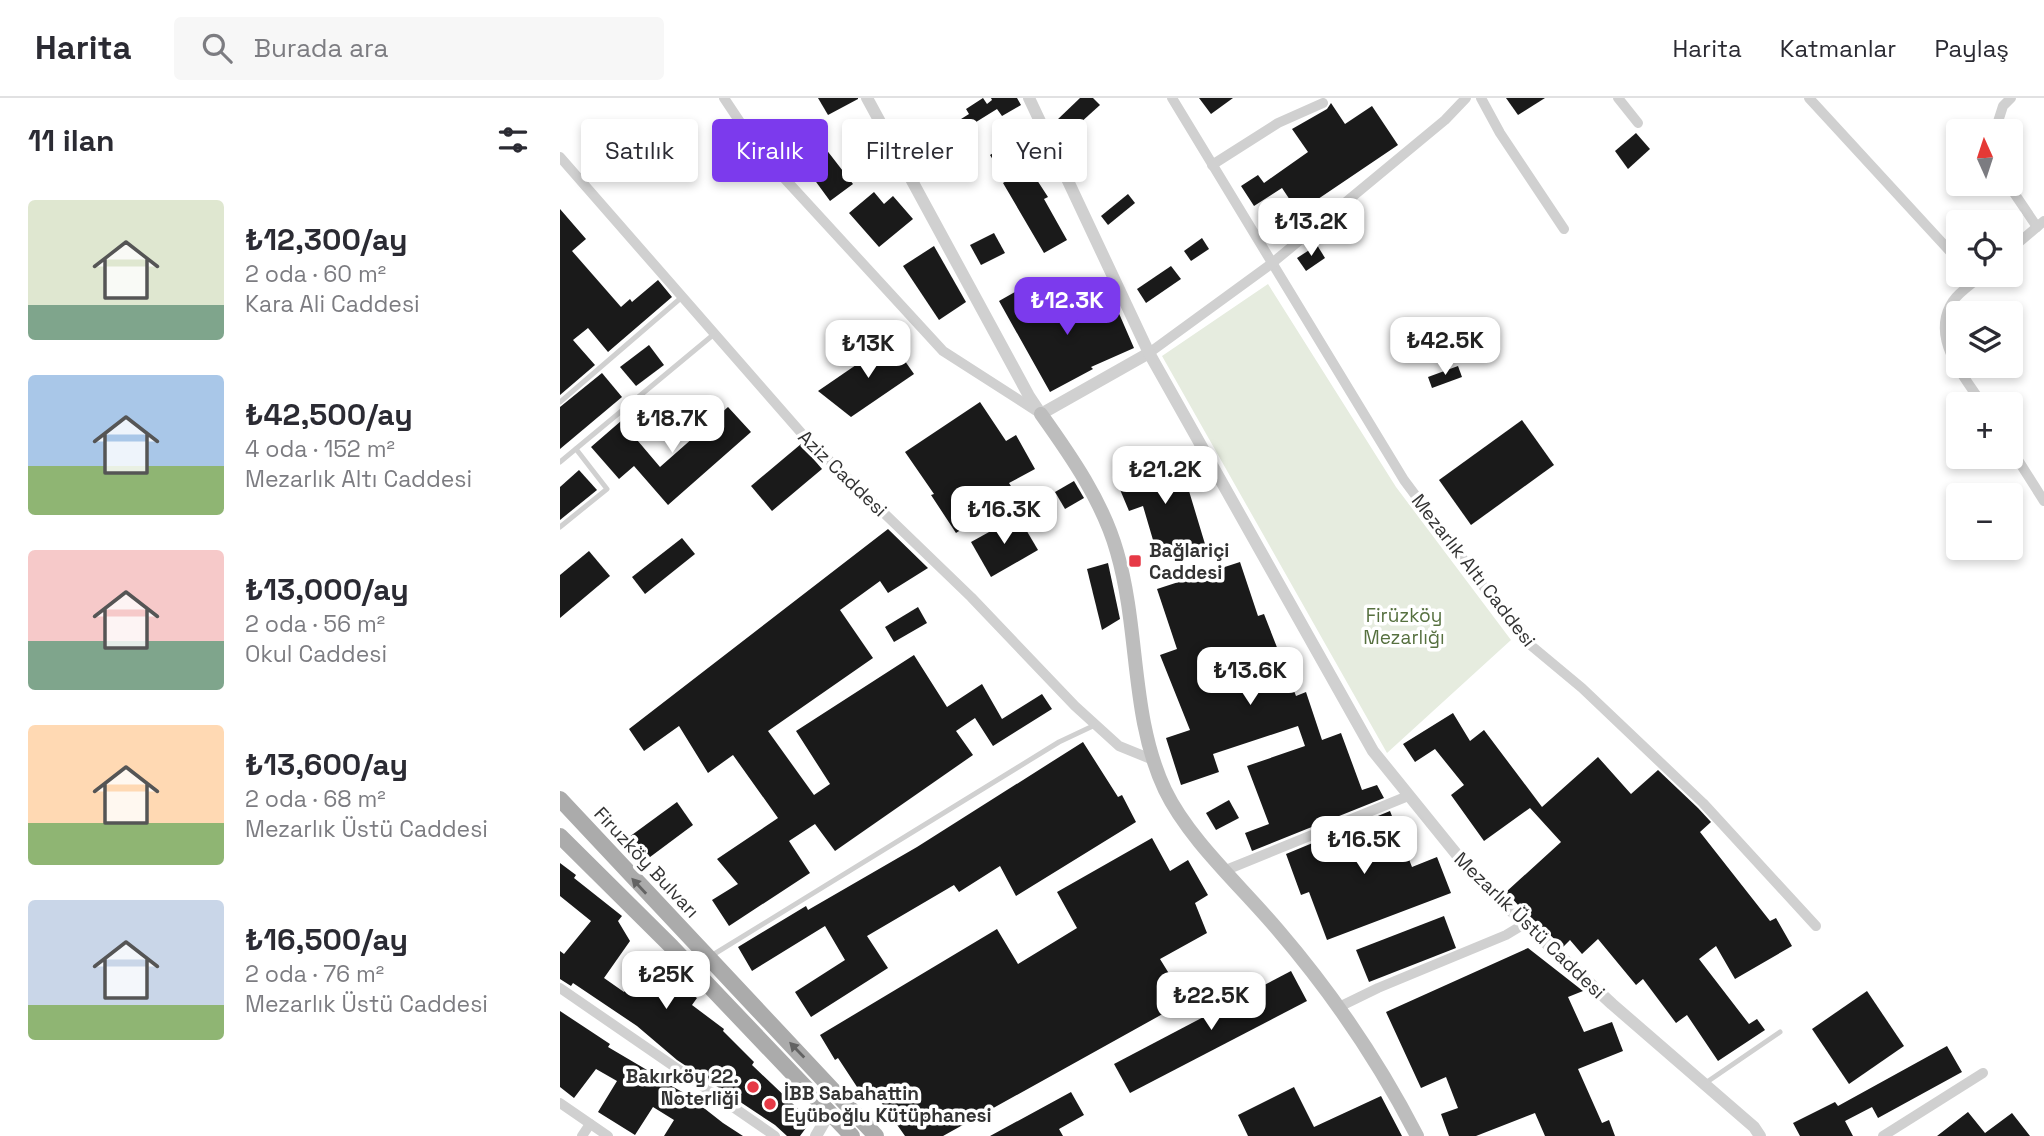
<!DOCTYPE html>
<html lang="tr">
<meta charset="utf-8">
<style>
:root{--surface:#fff;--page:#f7f7f7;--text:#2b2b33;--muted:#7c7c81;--line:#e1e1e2;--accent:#7c3aed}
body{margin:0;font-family:"Space Grotesk",sans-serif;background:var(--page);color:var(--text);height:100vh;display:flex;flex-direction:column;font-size:26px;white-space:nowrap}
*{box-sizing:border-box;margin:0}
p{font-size:23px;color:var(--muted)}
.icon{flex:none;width:38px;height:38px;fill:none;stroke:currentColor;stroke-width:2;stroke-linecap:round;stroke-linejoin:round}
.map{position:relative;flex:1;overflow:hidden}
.details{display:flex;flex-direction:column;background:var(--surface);width:560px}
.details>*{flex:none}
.banner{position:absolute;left:21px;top:21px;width:665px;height:63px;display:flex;gap:14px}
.needle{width:46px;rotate:357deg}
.controls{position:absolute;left:1386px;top:21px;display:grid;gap:14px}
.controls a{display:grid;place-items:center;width:77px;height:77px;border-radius:7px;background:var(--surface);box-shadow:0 4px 10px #0003;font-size:35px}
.price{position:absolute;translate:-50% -60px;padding:0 16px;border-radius:14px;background:#fff;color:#222;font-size:23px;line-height:46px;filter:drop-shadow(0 2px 4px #0008)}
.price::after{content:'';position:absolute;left:50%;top:42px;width:21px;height:16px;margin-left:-10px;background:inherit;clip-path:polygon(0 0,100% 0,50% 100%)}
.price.on{background:var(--accent);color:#fff}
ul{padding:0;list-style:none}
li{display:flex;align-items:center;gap:21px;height:175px;padding:0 28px}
li span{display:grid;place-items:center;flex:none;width:196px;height:140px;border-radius:7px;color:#555}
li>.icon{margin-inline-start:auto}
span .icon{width:84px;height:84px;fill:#fffc;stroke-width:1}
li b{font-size:30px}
h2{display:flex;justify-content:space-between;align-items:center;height:84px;padding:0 28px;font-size:30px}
.chip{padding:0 24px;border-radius:7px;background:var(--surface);box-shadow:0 4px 10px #0003;font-size:24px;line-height:63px}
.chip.on{background:var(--accent);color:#fff}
header{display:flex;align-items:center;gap:42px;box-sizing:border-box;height:98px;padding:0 35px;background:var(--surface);border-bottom:2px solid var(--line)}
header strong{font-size:33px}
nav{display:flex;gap:38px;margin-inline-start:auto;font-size:24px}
.search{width:490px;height:63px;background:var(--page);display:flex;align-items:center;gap:18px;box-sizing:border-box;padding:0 24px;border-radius:7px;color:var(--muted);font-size:26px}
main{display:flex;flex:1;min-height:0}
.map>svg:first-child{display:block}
.green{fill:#e6ecdf}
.building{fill:#1a1a1a}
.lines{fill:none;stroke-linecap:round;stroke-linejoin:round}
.service{stroke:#d0d0d0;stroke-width:5}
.minor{stroke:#d0d0d0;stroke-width:10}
.tertiary{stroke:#d0d0d0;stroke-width:12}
.secondary{stroke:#bdbdbd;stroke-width:14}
.primary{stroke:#ababab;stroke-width:16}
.oneway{fill:#636363}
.poi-dot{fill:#e63946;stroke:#fff;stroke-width:2.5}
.labels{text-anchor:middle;stroke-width:7;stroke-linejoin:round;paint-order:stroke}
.street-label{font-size:19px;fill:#333;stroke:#fff}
.poi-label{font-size:19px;font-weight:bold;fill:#333;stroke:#fff;text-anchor:start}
.park-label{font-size:19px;fill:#56703f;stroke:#fff}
</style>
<header>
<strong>Harita</strong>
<div class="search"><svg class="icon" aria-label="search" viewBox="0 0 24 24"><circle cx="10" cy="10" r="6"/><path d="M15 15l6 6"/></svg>Burada ara</div>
<nav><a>Harita</a><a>Katmanlar</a><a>Paylaş</a></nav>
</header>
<main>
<section class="details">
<h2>11 ilan<svg class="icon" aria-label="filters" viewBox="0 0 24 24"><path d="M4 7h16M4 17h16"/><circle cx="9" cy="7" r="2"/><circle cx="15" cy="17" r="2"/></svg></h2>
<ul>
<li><span style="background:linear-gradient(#dfe7d0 75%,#7fa58c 0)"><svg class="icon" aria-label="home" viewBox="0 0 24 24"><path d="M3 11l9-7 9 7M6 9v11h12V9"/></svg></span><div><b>₺12,300/ay</b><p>2 oda · 60 m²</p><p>Kara Ali Caddesi</p></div></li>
<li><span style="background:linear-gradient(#a9c7e8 65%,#8fb573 0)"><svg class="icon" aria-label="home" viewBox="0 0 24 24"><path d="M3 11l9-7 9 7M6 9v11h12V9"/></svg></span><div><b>₺42,500/ay</b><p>4 oda · 152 m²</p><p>Mezarlık Altı Caddesi</p></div></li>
<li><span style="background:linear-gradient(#f6c9c9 65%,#7fa58c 0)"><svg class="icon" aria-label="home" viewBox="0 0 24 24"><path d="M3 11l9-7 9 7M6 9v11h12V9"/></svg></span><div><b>₺13,000/ay</b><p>2 oda · 56 m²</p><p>Okul Caddesi</p></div></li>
<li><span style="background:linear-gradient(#ffd9b3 70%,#8fb573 0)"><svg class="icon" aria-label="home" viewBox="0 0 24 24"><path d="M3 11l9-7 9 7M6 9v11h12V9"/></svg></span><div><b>₺13,600/ay</b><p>2 oda · 68 m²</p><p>Mezarlık Üstü Caddesi</p></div></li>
<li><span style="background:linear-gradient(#c9d6e8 75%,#8fb573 0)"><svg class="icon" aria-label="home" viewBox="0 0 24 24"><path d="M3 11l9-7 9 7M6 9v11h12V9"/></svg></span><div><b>₺16,500/ay</b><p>2 oda · 76 m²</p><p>Mezarlık Üstü Caddesi</p></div></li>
</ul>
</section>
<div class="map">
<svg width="1484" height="1038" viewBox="0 0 1484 1038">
<rect width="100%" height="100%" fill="#fff"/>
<path class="green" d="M 708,186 L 836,389 L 951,542 L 827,655 L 602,258 Z"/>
<g class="building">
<path d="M 258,0 L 298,0 L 298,1 L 268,17 Z"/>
<path d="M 423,0 L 427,6 L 432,2 L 431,0 L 457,0 L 461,7 L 442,18 L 437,11 L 400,34 L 401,37 L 396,40 L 413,63 L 387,83 L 363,45 L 409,16 L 406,11 Z"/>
<path d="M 520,0 L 533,0 L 540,7 L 508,36 L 496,23 Z"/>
<path d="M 639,0 L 673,0 L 651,16 Z"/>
<path d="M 946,0 L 985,0 L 958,17 Z"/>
<path d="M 771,5 L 785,26 L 812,8 L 838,47 L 724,124 L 731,135 L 716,144 L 704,125 L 734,108 L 722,90 L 694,108 L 681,88 L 698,77 L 704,85 L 748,54 L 732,31 L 767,11 Z"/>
<path d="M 239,27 L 255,51 L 262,46 L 293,86 L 270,103 L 251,77 L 247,79 L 229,53 L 226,55 L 217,42 Z"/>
<path d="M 470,32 L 481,51 L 464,62 L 488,99 L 484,101 L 507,142 L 484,155 L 443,85 L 446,83 L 430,57 Z"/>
<path d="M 1076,35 L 1090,51 L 1068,71 L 1055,53 Z"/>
<path d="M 314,94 L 324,106 L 333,98 L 353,121 L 319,149 L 289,115 Z"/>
<path d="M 568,96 L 575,105 L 548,127 L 541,118 Z"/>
<path d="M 0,111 L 26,141 L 12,153 L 61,209 L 70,201 L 72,204 L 98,182 L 112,199 L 48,254 L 28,230 L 13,242 L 35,267 L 0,297 Z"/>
<path d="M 434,135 L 445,155 L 421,167 L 410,147 Z"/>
<path d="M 642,140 L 649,151 L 631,163 L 624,153 Z"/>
<path d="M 757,147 L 765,160 L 746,173 L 737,160 Z"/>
<path d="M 374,148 L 406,204 L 379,222 L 343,168 Z"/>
<path d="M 611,168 L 621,181 L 586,205 L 577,191 Z"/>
<path d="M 462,190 L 474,212 L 482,207 L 497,208 L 503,218 L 551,197 L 574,250 L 531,269 L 533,271 L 490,294 L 439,203 Z"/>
<path d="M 331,243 L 354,276 L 291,319 L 258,293 Z"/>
<path d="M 89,247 L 104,267 L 76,288 L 60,269 Z"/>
<path d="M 898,268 L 902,279 L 872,290 L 868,279 Z"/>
<path d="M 42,275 L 62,299 L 0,351 L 0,309 Z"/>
<path d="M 420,304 L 446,343 L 456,337 L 475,371 L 449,385 L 456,396 L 396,435 L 371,397 L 374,396 L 345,354 Z"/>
<path d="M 168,309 L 191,334 L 108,407 L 74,368 L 59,381 L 31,349 L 61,323 L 100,369 Z"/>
<path d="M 962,322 L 994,367 L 911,427 L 879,382 Z"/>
<path d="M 241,346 L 262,371 L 212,413 L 191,388 Z"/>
<path d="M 614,361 L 635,391 L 629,393 L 645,446 L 598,459 L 583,408 L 569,413 L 556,382 Z"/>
<path d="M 19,372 L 37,392 L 0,422 L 0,389 Z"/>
<path d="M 514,383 L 524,400 L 505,411 L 495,394 Z"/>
<path d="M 458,418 L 478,452 L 431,479 L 411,444 Z"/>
<path d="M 328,431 L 368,470 L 328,495 L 320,483 L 280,512 L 313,560 L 208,633 L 254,697 L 270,686 L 236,633 L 354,557 L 387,609 L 422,586 L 442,621 L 482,596 L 492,611 L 433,648 L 415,620 L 396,633 L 413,657 L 275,753 L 255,726 L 229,743 L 250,775 L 169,828 L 152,802 L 178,786 L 157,761 L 218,720 L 173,657 L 148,675 L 119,628 L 84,653 L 69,631 Z"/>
<path d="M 122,440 L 135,456 L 85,496 L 72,479 Z"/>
<path d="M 29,453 L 50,478 L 0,520 L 0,477 Z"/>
<path d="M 680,464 L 698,518 L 704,516 L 736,598 L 746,594 L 762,642 L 781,635 L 802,692 L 817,687 L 824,700 L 692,753 L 685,735 L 709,726 L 687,668 L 745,648 L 738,628 L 653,656 L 659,674 L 621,687 L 606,640 L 630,632 L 600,557 L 617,551 L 597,491 Z"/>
<path d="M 548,465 L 560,521 L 542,532 L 527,471 Z"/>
<path d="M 358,509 L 367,525 L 334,544 L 325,529 Z"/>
<path d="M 893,615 L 910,643 L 924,632 L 982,709 L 1038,659 L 1071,696 L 1098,672 L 1138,710 L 1151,724 L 1140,734 L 1210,823 L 1216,820 L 1232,848 L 1175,881 L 1156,848 L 1139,861 L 1189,926 L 1197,921 L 1205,932 L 1158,963 L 1127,917 L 1116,925 L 1083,881 L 1076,887 L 1038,841 L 1022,856 L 1010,842 L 1003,849 L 959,808 L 946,794 L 1001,744 L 970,710 L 924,743 L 891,697 L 904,687 L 875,651 L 855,664 L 843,646 Z"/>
<path d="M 523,644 L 558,699 L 562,697 L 576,724 L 456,798 L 440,768 L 399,794 L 394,787 L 307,838 L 328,870 L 251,919 L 235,894 L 285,862 L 265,828 L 192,873 L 178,849 L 246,808 L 248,812 L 357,749 Z"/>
<path d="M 669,702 L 679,720 L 656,732 L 646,715 Z"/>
<path d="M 117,704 L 133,727 L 82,765 L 65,742 Z"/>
<path d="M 830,713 L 852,769 L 877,759 L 891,795 L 767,842 L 749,794 L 741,797 L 726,756 Z"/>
<path d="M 592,740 L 610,773 L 628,762 L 648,797 L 635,805 L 647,835 L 600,861 L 626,903 L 383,1038 L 345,1038 L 311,990 L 301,995 L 278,960 L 275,962 L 260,937 L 437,831 L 458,866 L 517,830 L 497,794 Z"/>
<path d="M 0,765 L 16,777 L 14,780 L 62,818 L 58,823 L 70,843 L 44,880 L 64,894 L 88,863 L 137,900 L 132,907 L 164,931 L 163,933 L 194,964 L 192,967 L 251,1023 L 240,1038 L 227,1038 L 215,1027 L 117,962 L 77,928 L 13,885 L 11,888 L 0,881 L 0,853 L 4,856 L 31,823 L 0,798 Z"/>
<path d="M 884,818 L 896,850 L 809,884 L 796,852 Z"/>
<path d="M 968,850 L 1023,893 L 1008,899 L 1024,934 L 1052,924 L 1063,953 L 1018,971 L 1042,1025 L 1049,1022 L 1055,1038 L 985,1038 L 975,1015 L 916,1038 L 889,1038 L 881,1016 L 898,1010 L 886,979 L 861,990 L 826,914 Z"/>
<path d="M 731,873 L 747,903 L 570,995 L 554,966 Z"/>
<path d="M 1307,893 L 1344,948 L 1289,986 L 1252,931 Z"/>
<path d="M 0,913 L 50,946 L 48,949 L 87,972 L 86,974 L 126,996 L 163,1025 L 183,1038 L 104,1038 L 114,1022 L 93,1009 L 75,1037 L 38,1014 L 57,983 L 36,971 L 14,1000 L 0,989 Z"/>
<path d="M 1387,948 L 1402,974 L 1318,1020 L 1312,1009 L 1285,1023 L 1293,1038 L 1240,1038 L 1233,1025 L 1275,1004 L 1278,1008 Z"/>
<path d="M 734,989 L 754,1029 L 821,998 L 842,1038 L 688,1038 L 678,1017 Z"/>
<path d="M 511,994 L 524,1017 L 499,1031 L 503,1038 L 430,1038 Z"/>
<path d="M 1408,1014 L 1425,1035 L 1452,1015 L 1470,1038 L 1377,1038 Z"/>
</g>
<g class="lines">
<g class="service">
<path d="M 0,304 L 122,199"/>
<path d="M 0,364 L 153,237"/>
<path d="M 0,429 L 47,391 L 16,351"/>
<path d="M 151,858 L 499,644 L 535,627"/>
<path d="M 1144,986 L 1220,934"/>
</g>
<g class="minor">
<path d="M 164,0 L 184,30 L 225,81 L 383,253 L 478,314"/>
<path d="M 612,0 L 844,382 L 932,500 L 968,545 L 1022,590 L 1143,705 L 1256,828"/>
<path d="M 921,0 L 940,35 L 1004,131"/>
<path d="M 1058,0 L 1078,25"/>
<path d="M 1249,0 L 1398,162"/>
<path d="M 1435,33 L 1443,8 L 1451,0"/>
<path d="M 0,59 L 244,338 L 411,499 L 515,608 L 559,648 L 591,661"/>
<path d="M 652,67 L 718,25 L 763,5"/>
<path d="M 1448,86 L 1477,129"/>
<path d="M 1451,151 L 1484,123"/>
<path d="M 1422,177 C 1413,185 1400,193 1393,203 C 1369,239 1403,276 1422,306"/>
<path d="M 589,255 L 711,166 L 885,22 L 906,0"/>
<path d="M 1451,351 L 1484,403"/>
<path d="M 666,772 L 848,698"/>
<path d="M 0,890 L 215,1038"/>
<path d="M 779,909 L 818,890 L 946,837 L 966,825"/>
<path d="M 0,1005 L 48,1038"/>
<path d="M 22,1038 L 30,1026"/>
<path d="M 1323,1038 L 1423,975"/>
</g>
<g class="tertiary">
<path d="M 307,0 L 469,298 L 481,316 L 589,255"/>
<path d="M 469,0 L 589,255 L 813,653 L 915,779 L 1052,906 L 1194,1029 L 1200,1038"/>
<path d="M 256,1038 L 270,1014"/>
</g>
<path class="secondary" d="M 481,316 C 511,358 543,404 557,454 C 580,533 570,618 605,692 C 629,742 682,789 718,832 C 772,895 819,964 857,1038"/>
<g class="primary">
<path d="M 0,701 L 316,1038"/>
<path d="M 0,738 L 112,849 L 292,1038"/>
</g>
</g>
<defs><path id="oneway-solid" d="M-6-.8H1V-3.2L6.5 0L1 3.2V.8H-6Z" transform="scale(1.75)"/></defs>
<g class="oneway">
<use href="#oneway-solid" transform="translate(79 788) rotate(-133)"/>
<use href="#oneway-solid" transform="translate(237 952) rotate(-134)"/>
</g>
<g class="poi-dot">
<rect x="568" y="456" width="14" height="14" rx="3.5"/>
<circle cx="193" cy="989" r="7"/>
<circle cx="210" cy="1006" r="7"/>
</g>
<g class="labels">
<g class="street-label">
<text transform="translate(283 375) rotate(44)" y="7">Aziz Caddesi</text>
<text transform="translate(914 472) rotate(52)" y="7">Mezarlık Altı Caddesi</text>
<text transform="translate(87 764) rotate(47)" y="7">Firuzköy Bulvarı</text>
<text transform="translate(970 827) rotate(44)" y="7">Mezarlık Üstü Caddesi</text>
</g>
<g class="poi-label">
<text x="589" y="459">Bağlariçi<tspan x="589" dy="22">Caddesi</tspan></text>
<text x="179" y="985" text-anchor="end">Bakırköy 22.<tspan x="179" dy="22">Noterliği</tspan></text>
<text x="224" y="1002">İBB Sabahattin<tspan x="224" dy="22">Eyüboğlu Kütüphanesi</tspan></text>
</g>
<g class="park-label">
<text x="844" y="524">Firüzköy<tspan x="844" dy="22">Mezarlığı</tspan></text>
</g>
</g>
</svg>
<div class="controls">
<a><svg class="needle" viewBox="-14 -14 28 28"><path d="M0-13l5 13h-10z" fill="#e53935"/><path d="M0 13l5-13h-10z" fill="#7c7c81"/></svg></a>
<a><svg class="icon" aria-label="locate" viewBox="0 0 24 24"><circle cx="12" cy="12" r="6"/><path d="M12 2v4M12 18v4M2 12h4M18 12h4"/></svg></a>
<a><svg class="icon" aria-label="layers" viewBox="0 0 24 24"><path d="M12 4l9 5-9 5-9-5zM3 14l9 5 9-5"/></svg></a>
<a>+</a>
<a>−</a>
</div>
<b class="price" style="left:751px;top:160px">₺13.2K</b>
<b class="price on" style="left:507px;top:239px">₺12.3K</b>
<b class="price" style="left:885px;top:279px">₺42.5K</b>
<b class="price" style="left:308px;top:282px">₺13K</b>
<b class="price" style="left:112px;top:357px">₺18.7K</b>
<b class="price" style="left:605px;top:408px">₺21.2K</b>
<b class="price" style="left:444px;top:448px">₺16.3K</b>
<b class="price" style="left:690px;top:609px">₺13.6K</b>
<b class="price" style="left:804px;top:778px">₺16.5K</b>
<b class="price" style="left:106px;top:913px">₺25K</b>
<b class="price" style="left:651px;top:934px">₺22.5K</b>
<div class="banner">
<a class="chip">Satılık</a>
<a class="chip on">Kiralık</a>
<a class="chip">Filtreler</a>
<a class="chip">Yeni</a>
</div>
</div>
</main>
